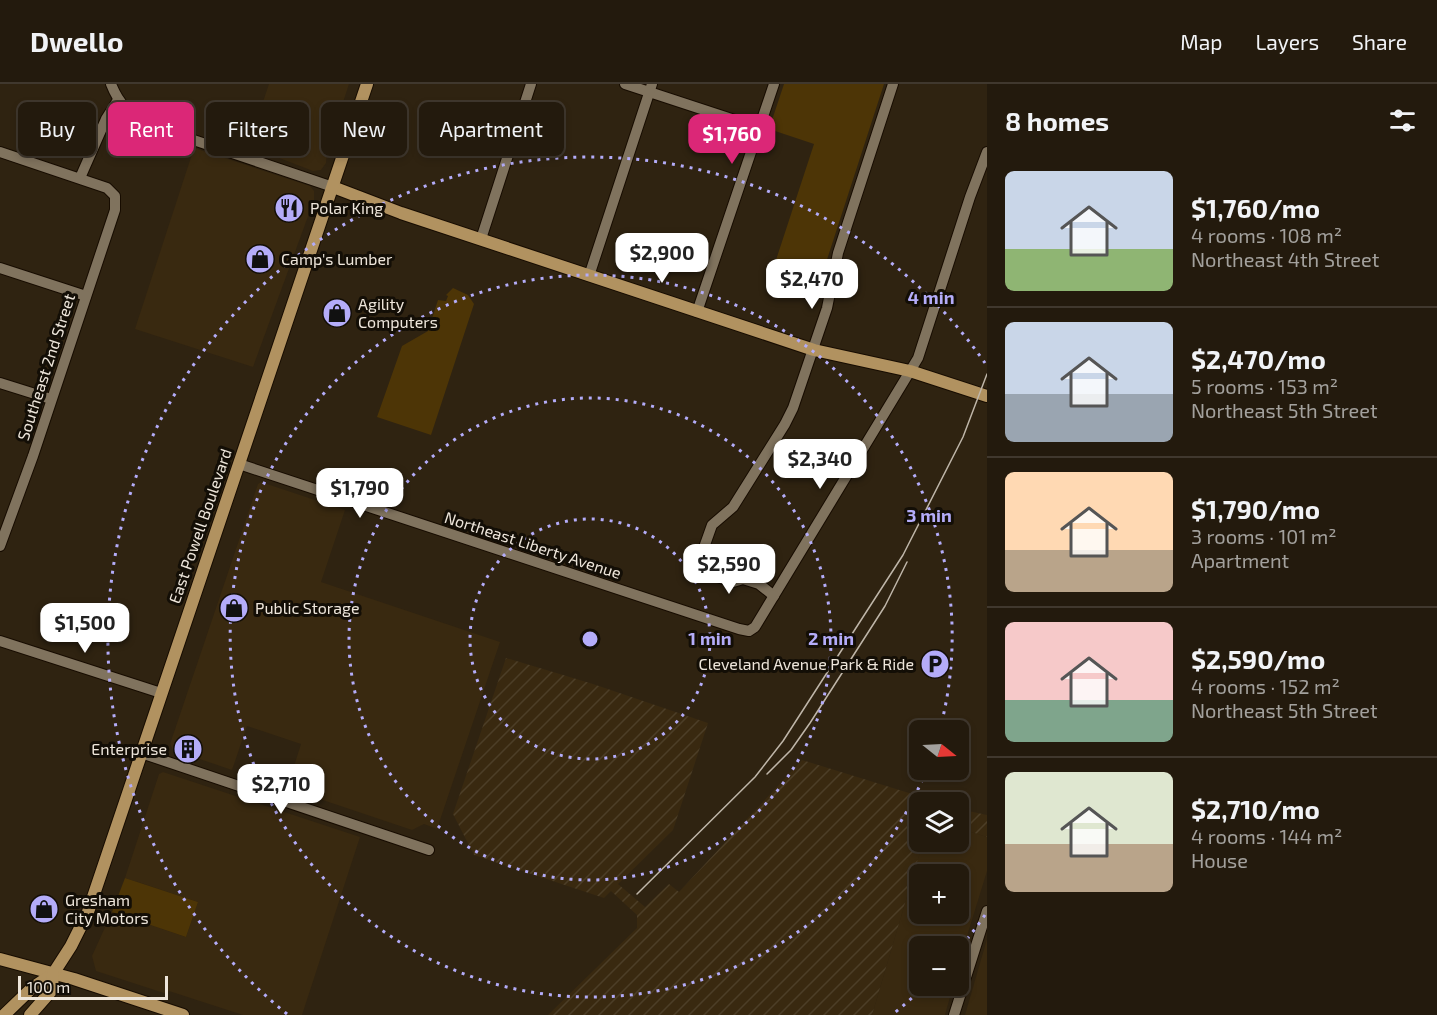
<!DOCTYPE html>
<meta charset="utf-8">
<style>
:root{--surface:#231a0d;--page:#2f271b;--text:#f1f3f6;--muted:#a3a19d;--line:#40382e;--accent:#db2777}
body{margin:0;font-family:"Exo 2",sans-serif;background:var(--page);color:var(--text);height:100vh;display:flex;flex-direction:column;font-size:22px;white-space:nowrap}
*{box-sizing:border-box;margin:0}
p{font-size:20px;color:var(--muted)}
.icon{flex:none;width:33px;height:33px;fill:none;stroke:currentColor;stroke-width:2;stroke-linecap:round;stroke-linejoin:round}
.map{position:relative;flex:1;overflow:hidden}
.panel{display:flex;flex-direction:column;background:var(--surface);width:450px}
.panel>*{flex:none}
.top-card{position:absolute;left:18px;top:18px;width:570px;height:54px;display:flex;gap:12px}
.needle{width:39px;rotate:108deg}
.tools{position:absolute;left:909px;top:636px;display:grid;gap:12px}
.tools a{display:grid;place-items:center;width:60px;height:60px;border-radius:9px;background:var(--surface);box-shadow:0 3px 9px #0003,0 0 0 2px var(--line);font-size:30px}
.scale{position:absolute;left:18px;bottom:15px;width:150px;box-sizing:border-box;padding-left:6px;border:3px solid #eee6db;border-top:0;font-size:16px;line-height:21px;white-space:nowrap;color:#eee6db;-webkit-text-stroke:4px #130e06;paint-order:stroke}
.price{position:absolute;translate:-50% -51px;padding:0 14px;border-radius:12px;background:#fff;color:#222;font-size:20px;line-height:39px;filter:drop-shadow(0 2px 3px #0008)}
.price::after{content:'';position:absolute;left:50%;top:36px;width:18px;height:14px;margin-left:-9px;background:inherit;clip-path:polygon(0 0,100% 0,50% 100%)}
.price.current{background:var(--accent);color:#fff}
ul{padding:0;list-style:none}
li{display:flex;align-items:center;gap:18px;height:150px;padding:0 18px}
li+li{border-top:2px solid var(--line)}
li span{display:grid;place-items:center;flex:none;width:168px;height:120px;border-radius:9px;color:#555}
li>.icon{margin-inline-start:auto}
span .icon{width:72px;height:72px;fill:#fffc;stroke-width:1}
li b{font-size:26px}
h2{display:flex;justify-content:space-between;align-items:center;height:72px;padding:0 18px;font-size:26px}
.pill{padding:0 21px;border-radius:9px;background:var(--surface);box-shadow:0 3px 9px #0003,0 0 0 2px var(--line);font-size:21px;line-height:54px}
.pill.current{background:var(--accent);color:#fff}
header{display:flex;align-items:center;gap:36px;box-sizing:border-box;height:84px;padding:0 30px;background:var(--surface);border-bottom:2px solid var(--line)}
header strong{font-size:28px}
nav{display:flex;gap:33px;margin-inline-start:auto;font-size:21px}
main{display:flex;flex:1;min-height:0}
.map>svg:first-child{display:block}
.built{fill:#392910;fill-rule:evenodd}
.industrial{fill:url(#industrial-furrows)}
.grass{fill:#4d3506}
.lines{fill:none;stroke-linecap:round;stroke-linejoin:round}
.minor-casing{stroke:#170c00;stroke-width:12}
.major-casing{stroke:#170c00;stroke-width:14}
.minor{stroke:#80735e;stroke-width:10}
.major{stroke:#b19260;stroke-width:12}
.tram{stroke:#bfb6a9;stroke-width:1.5}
.ring{fill:none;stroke:#b4acf9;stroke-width:3;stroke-dasharray:3 6}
.labels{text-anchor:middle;stroke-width:6;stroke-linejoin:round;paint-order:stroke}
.poi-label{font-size:16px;fill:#eee6db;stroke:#130e06;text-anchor:start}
.street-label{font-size:16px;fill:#eee6db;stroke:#130e06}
.centre{fill:#b4acf9;stroke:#130e06;stroke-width:3}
.ring-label{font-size:18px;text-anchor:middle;font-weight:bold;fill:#b4acf9;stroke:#130e06;stroke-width:6;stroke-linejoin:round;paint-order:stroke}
</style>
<header>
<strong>Dwello</strong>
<nav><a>Map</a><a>Layers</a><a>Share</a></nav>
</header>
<main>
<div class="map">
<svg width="987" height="931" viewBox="0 0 987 931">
<defs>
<pattern id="industrial-furrows" width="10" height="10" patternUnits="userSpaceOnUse" patternTransform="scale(1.5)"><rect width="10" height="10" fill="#392910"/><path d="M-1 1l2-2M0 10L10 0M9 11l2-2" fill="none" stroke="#4c3e27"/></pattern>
</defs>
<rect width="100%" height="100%" fill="#2f2311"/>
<g class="built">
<path d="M 269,0 L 349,0 L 327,67 L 326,79 L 321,86 L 313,87 L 248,62 Z"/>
<path d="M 194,64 L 310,102 L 314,107 L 314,116 L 253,283 L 135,245 Z"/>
<path d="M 261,398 L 345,426 L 321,498 L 500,558 L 437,745 L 424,740 L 412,746 L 287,704 L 301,660 L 247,642 L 232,686 L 173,666 L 170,660 L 258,400 Z"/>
<path d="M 163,688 L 360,753 L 302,931 L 243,931 L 169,907 L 167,910 L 96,887 L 92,872 L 112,828 L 186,853 L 198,818 L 125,794 L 159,690 Z"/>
<path d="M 959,744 L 987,753 L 987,787 L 959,878 L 958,862 L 920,862 L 920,902 L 953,902 L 945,931 L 872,931 L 923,758 L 958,758 ZM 920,790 L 958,790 L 958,830 L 920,830 Z"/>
<path d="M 987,855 L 987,931 L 965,931 Z"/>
</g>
<g class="industrial">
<path d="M 506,574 L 593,600 L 708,639 L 673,746 L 618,800 L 645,823 L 669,800 L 679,808 L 802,676 L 935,717 L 920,718 L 920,758 L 923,758 L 872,931 L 548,931 L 637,844 L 637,831 L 611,807 L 604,814 L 474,771 L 453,730 Z"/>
<path d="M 959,725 L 987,731 L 987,753 L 959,744 Z"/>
</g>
<g class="grass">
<path d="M 784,0 L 884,0 L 822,191 L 776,176 L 814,60 L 769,45 Z"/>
<path d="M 453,204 L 468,211 L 474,220 L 431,351 L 377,333 L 402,262 L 428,247 L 438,216 L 446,217 L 448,212 L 446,211 Z"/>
<path d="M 125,794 L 198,818 L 186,853 L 112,828 Z"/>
</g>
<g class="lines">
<g class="minor-casing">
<g id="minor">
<path d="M 111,0 C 118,18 129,31 146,40 L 333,103"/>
<path d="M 625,0 L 759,44"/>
<path d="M 0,68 L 107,104 L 115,112 L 115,126 L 33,372 L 0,462"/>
<path d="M 80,94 L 106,35 L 118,16"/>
<path d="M 481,155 L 531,0"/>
<path d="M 0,184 L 86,212"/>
<path d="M 589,192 L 652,0"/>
<path d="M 697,228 L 774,0"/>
<path d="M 0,299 L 51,315"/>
<path d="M 239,380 L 739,545 L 749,547 L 755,543 L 918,274 L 970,113 L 987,68"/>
<path d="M 774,512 L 759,500 L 743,495 L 733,498 L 696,486 L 712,441 L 733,423 L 785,340 L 793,324 L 827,224 L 838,169 L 893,0"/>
<path d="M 0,557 L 161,609"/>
<path d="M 141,669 L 429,766"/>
<path d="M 954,931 L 987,827"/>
</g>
</g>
<g class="major-casing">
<g id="major">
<path d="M 333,103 L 401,129 L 814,266 L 910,287 L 987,312"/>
<path d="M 0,875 L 74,895 L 183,931"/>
<path d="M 4,931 L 32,904 L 53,890 L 71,862 L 88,828 L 367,0"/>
<path d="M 30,931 L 52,906 L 53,890"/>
</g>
</g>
<use href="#minor" class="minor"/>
<use href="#major" class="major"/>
<g class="tram">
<path d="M 767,690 L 791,666 L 810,639 L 885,522 L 907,478"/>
<path d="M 637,810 L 755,693 L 783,657 L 903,471 L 963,353 L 987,290"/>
</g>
</g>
<g class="ring">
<circle cx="590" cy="555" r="120"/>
<circle cx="590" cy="555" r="241"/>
<path d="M926 687A361 361 0 1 1 940 645"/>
<path d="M985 831A482 482 0 0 1 959 865M925 902A482 482 0 0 1 893 930M287 930A482 482 0 1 1 985 279"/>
</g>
<defs>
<g id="restaurant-disc" transform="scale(1.5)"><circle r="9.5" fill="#b4acf9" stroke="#130e06"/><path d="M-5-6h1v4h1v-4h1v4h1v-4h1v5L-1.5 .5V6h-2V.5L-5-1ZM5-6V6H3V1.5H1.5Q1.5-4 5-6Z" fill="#111"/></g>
<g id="shop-disc" transform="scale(1.5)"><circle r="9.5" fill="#b4acf9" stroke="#130e06"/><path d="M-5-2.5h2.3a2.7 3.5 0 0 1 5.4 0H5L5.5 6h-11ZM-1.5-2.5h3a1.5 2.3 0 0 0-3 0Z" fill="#111"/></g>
<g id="parking-disc" transform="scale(1.5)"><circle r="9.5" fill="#b4acf9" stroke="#130e06"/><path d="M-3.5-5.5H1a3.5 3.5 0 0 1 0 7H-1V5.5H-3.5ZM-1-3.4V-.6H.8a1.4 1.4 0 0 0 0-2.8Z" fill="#111"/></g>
<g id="building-disc" transform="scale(1.5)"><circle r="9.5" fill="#b4acf9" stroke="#130e06"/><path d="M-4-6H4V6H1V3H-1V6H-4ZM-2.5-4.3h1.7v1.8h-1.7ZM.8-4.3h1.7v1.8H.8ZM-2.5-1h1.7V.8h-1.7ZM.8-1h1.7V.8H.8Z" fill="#111"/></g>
</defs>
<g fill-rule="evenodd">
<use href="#restaurant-disc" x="289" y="124"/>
<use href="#shop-disc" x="260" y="175"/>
<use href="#shop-disc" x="337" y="229"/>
<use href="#shop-disc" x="234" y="524"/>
<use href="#parking-disc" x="935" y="580"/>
<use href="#building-disc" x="188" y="665"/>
<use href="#shop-disc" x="44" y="825"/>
</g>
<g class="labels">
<g class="poi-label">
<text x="310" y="130">Polar King</text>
<text x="281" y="181">Camp's Lumber</text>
<text x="358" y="226">Agility<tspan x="358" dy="18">Computers</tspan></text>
<text x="255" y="530">Public Storage</text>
<text x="914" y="586" text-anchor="end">Cleveland Avenue Park &amp; Ride</text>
<text x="167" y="671" text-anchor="end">Enterprise</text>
<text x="65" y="822">Gresham<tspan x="65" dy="18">City Motors</tspan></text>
</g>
<g class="street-label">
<text transform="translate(46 283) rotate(-72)" y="6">Southeast 2nd Street</text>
<text transform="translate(200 442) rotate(-71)" y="6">East Powell Boulevard</text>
<text transform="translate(533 461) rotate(18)" y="6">Northeast Liberty Avenue</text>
</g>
</g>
<circle cx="590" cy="555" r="9" class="centre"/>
<g class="ring-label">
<text x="931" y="220">4 min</text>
<text x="929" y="438">3 min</text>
<text x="710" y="561">1 min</text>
<text x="831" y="561">2 min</text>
</g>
</svg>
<div class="tools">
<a><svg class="needle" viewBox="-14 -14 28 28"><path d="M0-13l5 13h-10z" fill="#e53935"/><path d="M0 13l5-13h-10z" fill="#a3a19d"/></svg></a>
<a><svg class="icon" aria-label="layers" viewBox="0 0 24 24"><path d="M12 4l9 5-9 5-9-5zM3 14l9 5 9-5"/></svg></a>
<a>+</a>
<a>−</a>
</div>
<div class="scale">100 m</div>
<b class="price current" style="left:732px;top:81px">$1,760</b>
<b class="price" style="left:662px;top:200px">$2,900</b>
<b class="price" style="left:812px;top:226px">$2,470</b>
<b class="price" style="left:820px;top:406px">$2,340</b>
<b class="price" style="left:360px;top:435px">$1,790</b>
<b class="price" style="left:729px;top:511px">$2,590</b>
<b class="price" style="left:85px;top:570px">$1,500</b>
<b class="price" style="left:281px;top:731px">$2,710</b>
<div class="top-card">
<a class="pill">Buy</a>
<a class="pill current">Rent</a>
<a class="pill">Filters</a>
<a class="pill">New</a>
<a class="pill">Apartment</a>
</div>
</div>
<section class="panel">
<h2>8 homes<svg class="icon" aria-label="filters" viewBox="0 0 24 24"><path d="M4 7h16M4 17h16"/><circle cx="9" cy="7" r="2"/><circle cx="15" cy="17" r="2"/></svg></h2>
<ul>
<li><span style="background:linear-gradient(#c9d6e8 65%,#8fb573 0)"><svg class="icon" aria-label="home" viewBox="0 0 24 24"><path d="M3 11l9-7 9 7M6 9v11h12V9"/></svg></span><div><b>$1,760/mo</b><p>4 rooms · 108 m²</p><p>Northeast 4th Street</p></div></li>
<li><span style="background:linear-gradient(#c9d6e8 60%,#9aa5b1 0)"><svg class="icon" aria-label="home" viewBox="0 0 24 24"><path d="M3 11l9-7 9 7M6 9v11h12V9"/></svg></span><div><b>$2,470/mo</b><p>5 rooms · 153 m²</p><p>Northeast 5th Street</p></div></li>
<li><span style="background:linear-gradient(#ffd9b3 65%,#b9a48a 0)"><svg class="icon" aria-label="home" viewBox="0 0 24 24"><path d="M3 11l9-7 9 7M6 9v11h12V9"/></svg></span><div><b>$1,790/mo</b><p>3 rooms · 101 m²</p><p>Apartment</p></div></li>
<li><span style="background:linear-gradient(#f6c9c9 65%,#7fa58c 0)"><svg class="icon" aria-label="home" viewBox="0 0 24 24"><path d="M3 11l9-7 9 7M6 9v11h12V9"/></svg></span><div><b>$2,590/mo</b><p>4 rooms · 152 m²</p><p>Northeast 5th Street</p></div></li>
<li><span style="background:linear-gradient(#dfe7d0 60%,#b9a48a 0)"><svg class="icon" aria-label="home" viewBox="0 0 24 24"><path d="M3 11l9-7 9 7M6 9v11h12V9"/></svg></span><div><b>$2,710/mo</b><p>4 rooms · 144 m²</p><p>House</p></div></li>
</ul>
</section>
</main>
